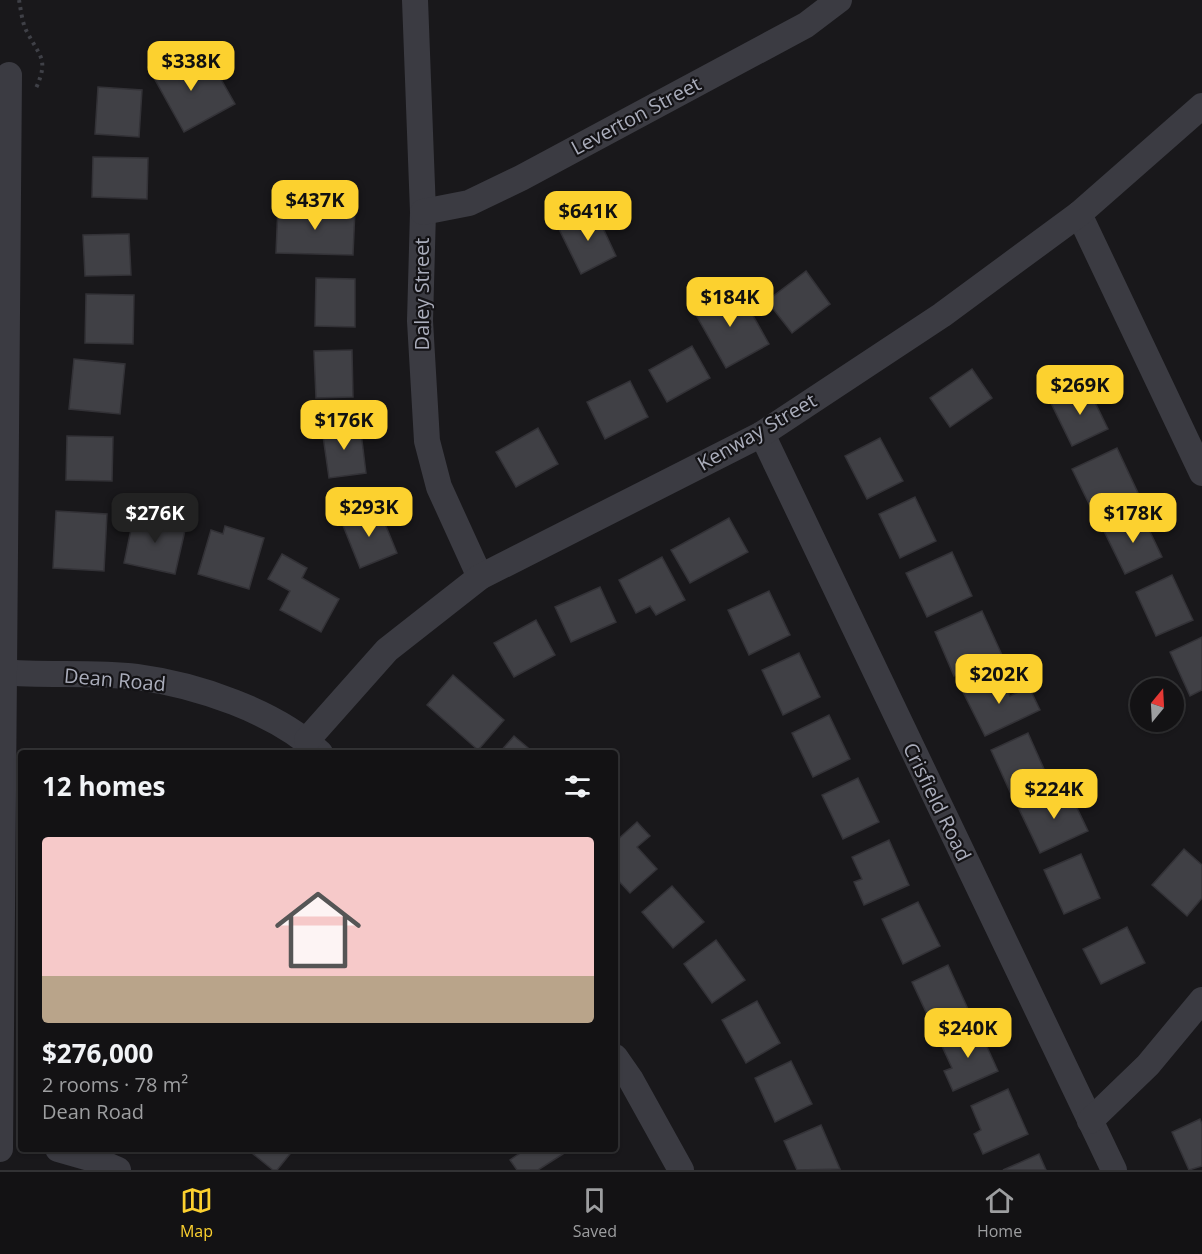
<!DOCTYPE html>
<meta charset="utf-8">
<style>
:root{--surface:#131214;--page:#1c1b1d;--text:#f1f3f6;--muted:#9d9ea0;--line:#323234;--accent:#fcd12f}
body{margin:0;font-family:"Open Sans",sans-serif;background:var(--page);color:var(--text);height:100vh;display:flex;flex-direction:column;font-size:22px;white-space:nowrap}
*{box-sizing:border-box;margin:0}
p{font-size:20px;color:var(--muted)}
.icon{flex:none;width:33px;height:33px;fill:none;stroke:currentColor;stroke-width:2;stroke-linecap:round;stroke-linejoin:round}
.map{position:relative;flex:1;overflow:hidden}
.side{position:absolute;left:18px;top:750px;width:600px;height:402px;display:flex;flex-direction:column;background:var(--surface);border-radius:6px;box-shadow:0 2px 4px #0004,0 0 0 2px var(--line)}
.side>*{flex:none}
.needle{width:39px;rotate:18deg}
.tools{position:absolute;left:1130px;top:678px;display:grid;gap:12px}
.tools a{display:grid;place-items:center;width:54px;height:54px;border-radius:50%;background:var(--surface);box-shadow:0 2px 4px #0004,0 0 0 2px var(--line);font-size:30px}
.price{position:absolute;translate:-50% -51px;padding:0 14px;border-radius:12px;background:var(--accent);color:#111;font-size:20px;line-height:39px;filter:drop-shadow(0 2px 3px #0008)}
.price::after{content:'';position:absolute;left:50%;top:36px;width:18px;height:14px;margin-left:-9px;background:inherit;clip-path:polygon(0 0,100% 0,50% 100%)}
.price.selected{background:#222;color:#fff}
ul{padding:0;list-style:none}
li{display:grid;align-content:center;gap:12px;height:318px;padding:0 24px}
li span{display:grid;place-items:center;height:186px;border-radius:6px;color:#555}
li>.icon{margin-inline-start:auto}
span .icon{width:108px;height:108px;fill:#fffc;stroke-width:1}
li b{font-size:26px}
h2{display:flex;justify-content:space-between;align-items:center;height:72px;padding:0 24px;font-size:26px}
.dock{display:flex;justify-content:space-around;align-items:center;height:84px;border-top:2px solid var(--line);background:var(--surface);font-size:16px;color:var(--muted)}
.dock a{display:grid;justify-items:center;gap:3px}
.dock .selected{color:var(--accent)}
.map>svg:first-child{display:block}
.building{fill:#404045;stroke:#333237;stroke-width:1.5}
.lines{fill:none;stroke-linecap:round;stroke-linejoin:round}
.path{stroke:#3f4047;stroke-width:4;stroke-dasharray:3 4.5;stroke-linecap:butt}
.minor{stroke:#3b3b42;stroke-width:26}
.labels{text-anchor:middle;stroke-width:4.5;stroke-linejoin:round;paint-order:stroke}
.street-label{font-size:20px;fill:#aaadbb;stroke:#141316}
</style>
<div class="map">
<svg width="1202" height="1170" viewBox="0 0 1202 1170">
<rect width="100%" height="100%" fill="#19181b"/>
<g class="building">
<path d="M 175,52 L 190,80 L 214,67 L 235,104 L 184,132 L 148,67 Z"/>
<path d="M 98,87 L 142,90 L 139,137 L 95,134 Z"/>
<path d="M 93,157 L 148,158 L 147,199 L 92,197 Z"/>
<path d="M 278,206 L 355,209 L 353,255 L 276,253 Z"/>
<path d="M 595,211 L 616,256 L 581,274 L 559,229 Z"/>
<path d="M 129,234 L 131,275 L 85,276 L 83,235 Z"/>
<path d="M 806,271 L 830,304 L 792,333 L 767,301 Z"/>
<path d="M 316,278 L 355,279 L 355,327 L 315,326 Z"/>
<path d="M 718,292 L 725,305 L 742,296 L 769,344 L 726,368 L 691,306 Z"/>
<path d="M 86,294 L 134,295 L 133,344 L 85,343 Z"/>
<path d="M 692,346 L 710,378 L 667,402 L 649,370 Z"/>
<path d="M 352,350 L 353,397 L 316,398 L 314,351 Z"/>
<path d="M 74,359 L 125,364 L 120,414 L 69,409 Z"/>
<path d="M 972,369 L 992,398 L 950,427 L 930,398 Z"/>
<path d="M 630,381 L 648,417 L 605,439 L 587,402 Z"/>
<path d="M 1087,386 L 1108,429 L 1072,446 L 1051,403 Z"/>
<path d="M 360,424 L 366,473 L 329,478 L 322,429 Z"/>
<path d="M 538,428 L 558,464 L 516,487 L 496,452 Z"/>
<path d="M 67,436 L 113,437 L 112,481 L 66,480 Z"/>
<path d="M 880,438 L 903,481 L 867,499 L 845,456 Z"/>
<path d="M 1117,448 L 1138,493 L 1094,514 L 1072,469 Z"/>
<path d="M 915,497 L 936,541 L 900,558 L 879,514 Z"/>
<path d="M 379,509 L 397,553 L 360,568 L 342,523 Z"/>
<path d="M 56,511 L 107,514 L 104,571 L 53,568 Z"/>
<path d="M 1141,513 L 1162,557 L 1125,574 L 1104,531 Z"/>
<path d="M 134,515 L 186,526 L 175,574 L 124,563 Z"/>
<path d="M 729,518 L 748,552 L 690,583 L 671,550 Z"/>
<path d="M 225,526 L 264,538 L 249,589 L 198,574 L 211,530 L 223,534 Z"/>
<path d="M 952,552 L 972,596 L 927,617 L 906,573 Z"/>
<path d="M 282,554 L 307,568 L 302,578 L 339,599 L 321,632 L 280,610 L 290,591 L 268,579 Z"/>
<path d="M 662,557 L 685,600 L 656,615 L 650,606 L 636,613 L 619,580 Z"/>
<path d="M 1172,575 L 1193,620 L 1156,636 L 1136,592 Z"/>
<path d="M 600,587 L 616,622 L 571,642 L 555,607 Z"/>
<path d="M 769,591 L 790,635 L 749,655 L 728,610 Z"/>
<path d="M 982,611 L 1002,655 L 954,676 L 935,632 Z"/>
<path d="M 536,620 L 555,655 L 514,677 L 494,643 Z"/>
<path d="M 1202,637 L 1202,690 L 1190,696 L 1170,652 Z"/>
<path d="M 799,653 L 820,697 L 783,715 L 762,670 Z"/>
<path d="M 999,674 L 1010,696 L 1029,687 L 1040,710 L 985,736 L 963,692 Z"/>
<path d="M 453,675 L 504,720 L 478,750 L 427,705 Z"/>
<path d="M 829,715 L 850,759 L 813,777 L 792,733 Z"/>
<path d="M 1028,733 L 1048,778 L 1011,794 L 991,750 Z"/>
<path d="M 514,736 L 534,753 L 499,753 Z"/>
<path d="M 858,778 L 879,822 L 843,839 L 822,795 Z"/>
<path d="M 1067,787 L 1088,831 L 1040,853 L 1019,809 Z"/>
<path d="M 637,822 L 650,836 L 637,847 L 657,869 L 630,893 L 615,877 L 615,842 Z"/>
<path d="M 889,840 L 909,885 L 864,905 L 854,882 L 862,879 L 852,857 Z"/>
<path d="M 1184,849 L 1202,865 L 1202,898 L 1187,916 L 1152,885 Z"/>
<path d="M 1081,854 L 1100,898 L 1064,914 L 1044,870 Z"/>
<path d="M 672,886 L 704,922 L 673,948 L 642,912 Z"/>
<path d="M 918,902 L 940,946 L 903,964 L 882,919 Z"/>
<path d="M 1127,927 L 1145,963 L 1101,984 L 1083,949 Z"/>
<path d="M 716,940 L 745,980 L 712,1003 L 684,964 Z"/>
<path d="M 948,965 L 968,1009 L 932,1025 L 912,982 Z"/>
<path d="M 757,1001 L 780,1043 L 746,1063 L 722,1020 Z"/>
<path d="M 978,1027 L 998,1071 L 953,1091 L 944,1071 L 952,1068 L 941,1044 Z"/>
<path d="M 791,1061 L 812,1104 L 775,1122 L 755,1078 Z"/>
<path d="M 1008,1089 L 1028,1134 L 983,1154 L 974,1134 L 981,1130 L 971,1106 Z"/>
<path d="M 1200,1119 L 1202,1124 L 1202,1166 L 1189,1170 L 1172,1132 Z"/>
<path d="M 821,1125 L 840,1169 L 797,1170 L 784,1141 Z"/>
<path d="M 247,1149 L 294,1149 L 277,1170 L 273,1170 Z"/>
<path d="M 522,1149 L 560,1149 L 563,1154 L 538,1170 L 517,1170 L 510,1160 L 523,1151 Z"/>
<path d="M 1039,1154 L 1046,1170 L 1003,1170 Z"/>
</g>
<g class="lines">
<path class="path" d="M 19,0 C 21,10 22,23 27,32 C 40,57 49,59 36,88"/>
<g class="minor">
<path d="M 415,0 L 423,212 L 420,321 L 427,441 L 439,487 L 480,577"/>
<path d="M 423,212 L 469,203 L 521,178 L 806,25 L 839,0"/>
<path d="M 1079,214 L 1202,473"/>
<path d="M 762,434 L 1114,1170"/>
<path d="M 0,672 C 45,676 92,672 137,677 C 197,685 275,711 320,753"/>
<path d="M 307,740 L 387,650 L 480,577 L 762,434 L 942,315 L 1079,214 L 1202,106"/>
<path d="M 615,1057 L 631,1080 L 681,1170"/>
<path d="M 1090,1121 L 1148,1065 L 1202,1000"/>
<path d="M 0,1149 L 9,75"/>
<path d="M 58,1149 L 93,1159 L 118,1170"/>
</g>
</g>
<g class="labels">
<g class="street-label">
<text transform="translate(636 116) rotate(-28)" y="7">Leverton Street</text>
<text transform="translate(422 294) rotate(-90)" y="7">Daley Street</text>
<text transform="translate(757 432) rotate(-30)" y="7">Kenway Street</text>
<text transform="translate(115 680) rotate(5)" y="7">Dean Road</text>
<text transform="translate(937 802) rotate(64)" y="7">Crisfield Road</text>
</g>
</g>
</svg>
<div class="tools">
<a><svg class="needle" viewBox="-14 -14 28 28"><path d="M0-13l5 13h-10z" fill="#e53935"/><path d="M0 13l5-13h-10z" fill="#9d9ea0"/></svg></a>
</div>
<b class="price" style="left:191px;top:92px">$338K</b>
<b class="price" style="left:315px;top:231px">$437K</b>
<b class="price" style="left:588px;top:242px">$641K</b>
<b class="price" style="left:730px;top:328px">$184K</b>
<b class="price" style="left:1080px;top:416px">$269K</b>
<b class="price" style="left:344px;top:451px">$176K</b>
<b class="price" style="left:369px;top:538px">$293K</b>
<b class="price selected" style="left:155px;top:544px">$276K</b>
<b class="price" style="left:1133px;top:544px">$178K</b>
<b class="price" style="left:999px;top:705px">$202K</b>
<b class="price" style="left:1054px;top:820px">$224K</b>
<b class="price" style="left:968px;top:1059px">$240K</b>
<section class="side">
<h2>12 homes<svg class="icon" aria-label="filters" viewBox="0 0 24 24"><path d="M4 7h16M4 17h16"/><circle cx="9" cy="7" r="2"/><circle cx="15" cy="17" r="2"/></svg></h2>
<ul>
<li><span style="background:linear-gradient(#f6c9c9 75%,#b9a48a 0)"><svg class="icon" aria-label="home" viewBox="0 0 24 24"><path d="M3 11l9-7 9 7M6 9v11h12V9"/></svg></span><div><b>$276,000</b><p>2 rooms · 78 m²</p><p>Dean Road</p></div></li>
</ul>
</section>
</div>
<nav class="dock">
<a class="selected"><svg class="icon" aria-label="map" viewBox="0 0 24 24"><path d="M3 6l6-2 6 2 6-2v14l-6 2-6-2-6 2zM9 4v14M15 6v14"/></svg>Map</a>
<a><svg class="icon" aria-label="saved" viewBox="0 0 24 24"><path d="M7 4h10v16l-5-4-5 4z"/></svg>Saved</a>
<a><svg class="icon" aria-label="home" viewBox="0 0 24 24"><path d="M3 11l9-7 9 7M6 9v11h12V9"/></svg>Home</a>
</nav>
